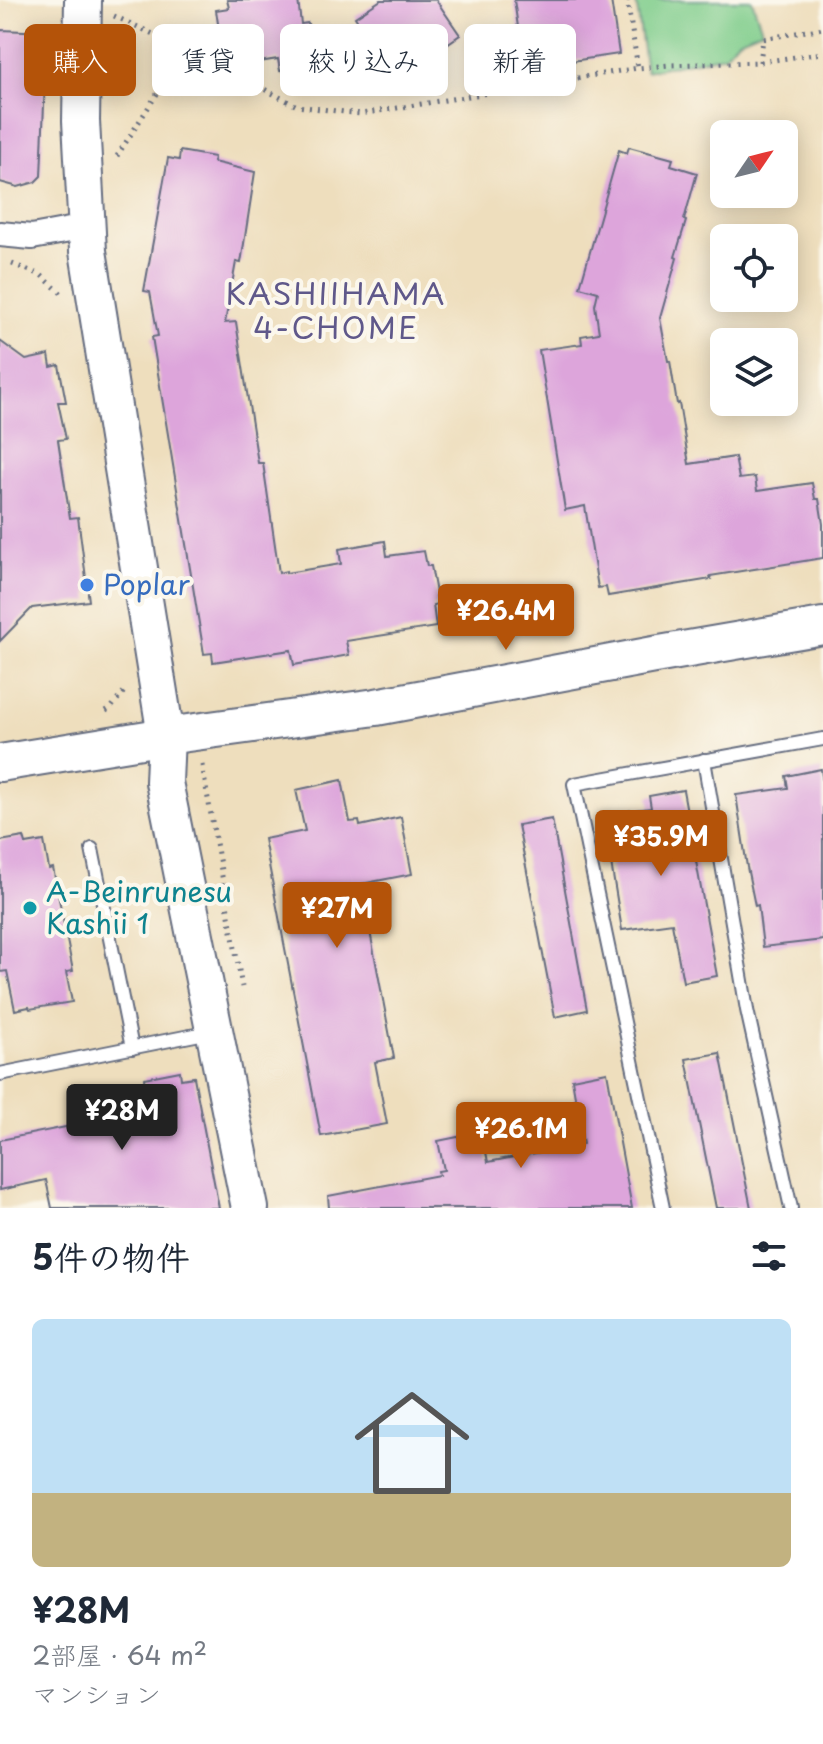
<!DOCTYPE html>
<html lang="ja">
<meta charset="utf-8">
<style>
:root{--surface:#fff;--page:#f2f2f3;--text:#1f2937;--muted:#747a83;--accent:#b45309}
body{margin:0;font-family:"Playpen Sans","Klee One",sans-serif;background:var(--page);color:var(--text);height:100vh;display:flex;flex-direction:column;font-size:30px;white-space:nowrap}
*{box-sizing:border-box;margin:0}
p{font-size:26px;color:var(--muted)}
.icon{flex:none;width:44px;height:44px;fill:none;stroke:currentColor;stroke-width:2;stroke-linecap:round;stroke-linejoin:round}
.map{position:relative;height:1208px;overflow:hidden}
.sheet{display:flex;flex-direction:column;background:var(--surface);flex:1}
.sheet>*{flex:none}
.guide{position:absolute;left:24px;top:24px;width:776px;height:72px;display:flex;gap:16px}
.needle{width:52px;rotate:55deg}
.fabs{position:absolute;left:710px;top:120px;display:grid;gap:16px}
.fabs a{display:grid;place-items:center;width:88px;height:88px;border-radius:12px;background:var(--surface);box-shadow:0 4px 20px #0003;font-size:40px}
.price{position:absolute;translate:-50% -68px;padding:0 18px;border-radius:8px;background:var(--accent);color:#fff;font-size:26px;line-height:52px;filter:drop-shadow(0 2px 4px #0008)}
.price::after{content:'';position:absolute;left:50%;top:48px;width:24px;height:18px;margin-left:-12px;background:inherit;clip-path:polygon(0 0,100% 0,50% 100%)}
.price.active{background:#222;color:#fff}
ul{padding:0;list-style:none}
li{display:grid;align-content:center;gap:16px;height:424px;padding:0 32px}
li span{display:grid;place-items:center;height:248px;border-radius:12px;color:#555}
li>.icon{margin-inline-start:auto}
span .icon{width:144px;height:144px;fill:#fffc;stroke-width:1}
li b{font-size:34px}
h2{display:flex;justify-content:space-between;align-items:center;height:96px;padding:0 32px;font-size:34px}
.pill{padding:0 28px;border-radius:12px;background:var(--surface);box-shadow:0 4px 20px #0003;font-size:28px;line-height:72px}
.pill.active{background:var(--accent);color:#fff}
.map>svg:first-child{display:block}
.green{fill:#80cd8c;stroke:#4e7e75;stroke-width:2}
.building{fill:#dda5db}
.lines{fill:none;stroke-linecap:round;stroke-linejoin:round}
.lane-casing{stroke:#656c7f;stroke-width:16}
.street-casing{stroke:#656c7f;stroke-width:28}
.secondary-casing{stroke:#656c7f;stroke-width:40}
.path{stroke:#656c7f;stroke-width:5;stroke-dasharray:2 6;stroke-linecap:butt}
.lane{stroke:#fff;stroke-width:12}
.street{stroke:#fff;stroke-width:24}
.secondary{stroke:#fff;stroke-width:36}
.shop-dot{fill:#3f7fe0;stroke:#fbf7ec;stroke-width:3}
.culture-dot{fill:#0f9aa8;stroke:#fbf7ec;stroke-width:3}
.labels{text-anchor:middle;stroke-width:8;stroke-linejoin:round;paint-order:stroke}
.shop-label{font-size:28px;fill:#366cbe;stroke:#fbf7ec;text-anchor:start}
.culture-label{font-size:28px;fill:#0d838f;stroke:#fbf7ec;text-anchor:start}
.neighbourhood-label{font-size:30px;letter-spacing:2px;fill:#5f588a;stroke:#fbf7ec}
</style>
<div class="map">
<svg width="823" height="1208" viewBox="0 0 823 1208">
<rect width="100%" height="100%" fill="#fbf7ec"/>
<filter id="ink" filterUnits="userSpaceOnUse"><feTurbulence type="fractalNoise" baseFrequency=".0125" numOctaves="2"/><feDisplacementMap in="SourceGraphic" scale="16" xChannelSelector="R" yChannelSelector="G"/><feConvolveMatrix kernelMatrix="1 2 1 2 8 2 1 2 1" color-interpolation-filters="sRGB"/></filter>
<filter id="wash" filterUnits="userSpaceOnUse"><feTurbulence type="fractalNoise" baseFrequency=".006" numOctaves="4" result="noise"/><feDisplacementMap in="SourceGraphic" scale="32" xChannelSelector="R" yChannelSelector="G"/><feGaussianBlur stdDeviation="1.8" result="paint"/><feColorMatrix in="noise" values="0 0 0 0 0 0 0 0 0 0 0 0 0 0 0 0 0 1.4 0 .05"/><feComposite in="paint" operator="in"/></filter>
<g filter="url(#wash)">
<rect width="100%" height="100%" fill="#eedebd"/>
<path class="green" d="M 636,0 L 752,0 L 762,30 L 738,40 L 725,55 L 646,71 Z"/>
<g id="blocks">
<g class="building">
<path d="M 227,0 L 298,0 L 301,24 L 308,23 L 314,66 L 280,71 L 278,59 L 253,63 L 252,51 L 236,53 L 233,35 L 220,37 L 216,10 L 229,8 Z"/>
<path d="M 381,0 L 436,0 L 460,35 L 396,79 L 355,17 Z"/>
<path d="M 514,0 L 611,0 L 619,54 L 545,65 L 541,44 L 521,47 Z"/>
<path d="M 0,30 L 47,32 L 41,176 L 35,182 L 18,187 L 0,182 Z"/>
<path d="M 629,147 L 673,159 L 671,165 L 697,173 L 684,220 L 686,221 L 675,257 L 677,258 L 660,318 L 668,361 L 670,361 L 677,404 L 679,403 L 689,464 L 735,457 L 739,479 L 755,477 L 757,491 L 812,483 L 815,499 L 819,499 L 823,524 L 823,558 L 710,576 L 711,579 L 608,596 L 606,587 L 598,588 L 585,506 L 565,510 L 539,350 L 582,344 L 581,336 L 599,333 L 595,305 L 598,292 L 580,287 L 619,150 L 627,153 Z"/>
<path d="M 180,151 L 214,157 L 213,162 L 255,172 L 241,263 L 236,262 L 225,323 L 236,322 L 258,463 L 263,463 L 279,573 L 286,571 L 286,573 L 341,564 L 339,549 L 385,541 L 387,556 L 424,551 L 427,566 L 431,566 L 438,604 L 433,605 L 436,627 L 346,641 L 349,655 L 294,665 L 291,650 L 213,662 L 212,653 L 204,654 L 152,337 L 158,336 L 150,292 L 144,291 L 168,158 L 179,160 Z"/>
<path d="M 0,341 L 26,360 L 49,355 L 51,367 L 59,365 L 66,402 L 58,402 L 66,439 L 58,440 L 70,518 L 78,517 L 89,601 L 32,608 L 0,641 Z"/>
<path d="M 821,769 L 823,783 L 823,940 L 763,947 L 758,905 L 755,906 L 747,867 L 736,795 L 788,788 L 786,776 Z"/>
<path d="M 342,780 L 350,822 L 359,821 L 360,826 L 401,817 L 412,874 L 361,884 L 394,1058 L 375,1062 L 387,1124 L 321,1136 L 264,839 L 305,831 L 296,790 Z"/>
<path d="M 683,790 L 717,976 L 683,982 L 672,923 L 622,930 L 603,814 L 651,808 L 649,796 Z"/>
<path d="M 552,819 L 587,1010 L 555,1017 L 518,825 Z"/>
<path d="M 24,837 L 26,844 L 44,841 L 49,869 L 53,868 L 73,971 L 66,972 L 72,1002 L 30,1009 L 29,1007 L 15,1010 L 7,971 L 0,972 L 0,841 Z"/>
<path d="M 720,1053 L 751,1208 L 716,1208 L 686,1059 Z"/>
<path d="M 180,1071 L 181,1079 L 194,1077 L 219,1208 L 52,1208 L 46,1180 L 0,1190 L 0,1140 L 86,1123 L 82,1099 L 145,1088 L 144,1078 Z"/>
<path d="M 607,1072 L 632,1208 L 329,1208 L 328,1196 L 439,1175 L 438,1171 L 444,1170 L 438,1141 L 482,1132 L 488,1162 L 583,1144 L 572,1079 Z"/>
</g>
</g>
</g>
<g filter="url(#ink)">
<use href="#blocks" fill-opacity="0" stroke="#656c7f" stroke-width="2"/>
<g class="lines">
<g class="lane-casing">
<g id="lane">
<path d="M 704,760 L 747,1010 L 791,1208"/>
<path d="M 92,849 L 132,1048"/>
<path d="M 0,1074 L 210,1032"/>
<path d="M 663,1208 L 574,784 L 823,739"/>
</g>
</g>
<g class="street-casing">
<path id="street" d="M 0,234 L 32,237 L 86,227"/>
</g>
<g class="secondary-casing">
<g id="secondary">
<path d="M 83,0 L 81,121 L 88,251 L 166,736 L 164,782 L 250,1208"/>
<path d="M 0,763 L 166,736 L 376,707 L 654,655 L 823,626"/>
</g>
</g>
<g class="path">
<path d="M 627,0 L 638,68"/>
<path d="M 114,16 L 186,49 L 297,106 L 361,114 L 638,68 L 669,65 L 760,62 L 823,53"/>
<path d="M 760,62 L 763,39 L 823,28"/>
<path d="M 117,156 L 186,49"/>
<path d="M 12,264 L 41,275 L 61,293"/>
<path d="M 106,711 L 111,708 L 126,689"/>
<path d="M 202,765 L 242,987"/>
</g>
<use href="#lane" class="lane"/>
<use href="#street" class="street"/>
<use href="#secondary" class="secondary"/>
</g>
</g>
<circle class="shop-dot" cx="87" cy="585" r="8"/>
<circle class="culture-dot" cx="30" cy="908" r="8"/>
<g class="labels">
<g class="shop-label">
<text x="103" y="595">Poplar</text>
</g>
<g class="culture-label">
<text x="46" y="902">A-Beinrunesu<tspan x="46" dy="32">Kashii 1</tspan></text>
</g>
<g class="neighbourhood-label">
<text x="336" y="305">KASHIIHAMA<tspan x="336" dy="34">4-CHOME</tspan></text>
</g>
</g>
</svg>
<div class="fabs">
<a><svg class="needle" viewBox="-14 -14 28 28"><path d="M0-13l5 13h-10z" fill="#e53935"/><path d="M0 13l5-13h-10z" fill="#747a83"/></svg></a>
<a><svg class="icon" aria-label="locate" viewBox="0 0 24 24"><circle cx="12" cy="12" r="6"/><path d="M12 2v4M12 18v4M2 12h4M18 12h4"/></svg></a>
<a><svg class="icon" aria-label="layers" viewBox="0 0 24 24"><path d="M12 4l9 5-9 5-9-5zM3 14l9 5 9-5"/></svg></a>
</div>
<b class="price" style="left:506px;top:652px">¥26.4M</b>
<b class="price" style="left:661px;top:878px">¥35.9M</b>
<b class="price" style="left:337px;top:950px">¥27M</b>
<b class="price active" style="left:122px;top:1152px">¥28M</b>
<b class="price" style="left:521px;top:1170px">¥26.1M</b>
<div class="guide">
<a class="pill active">購入</a>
<a class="pill">賃貸</a>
<a class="pill">絞り込み</a>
<a class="pill">新着</a>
</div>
</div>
<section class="sheet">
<h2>5件の物件<svg class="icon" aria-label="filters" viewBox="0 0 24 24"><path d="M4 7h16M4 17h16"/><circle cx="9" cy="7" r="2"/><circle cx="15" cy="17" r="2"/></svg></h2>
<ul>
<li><span style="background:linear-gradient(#bfe0f5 70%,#c2b280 0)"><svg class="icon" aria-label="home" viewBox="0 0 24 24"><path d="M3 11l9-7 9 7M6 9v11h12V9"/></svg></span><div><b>¥28M</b><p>2部屋 · 64 m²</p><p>マンション</p></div></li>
</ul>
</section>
